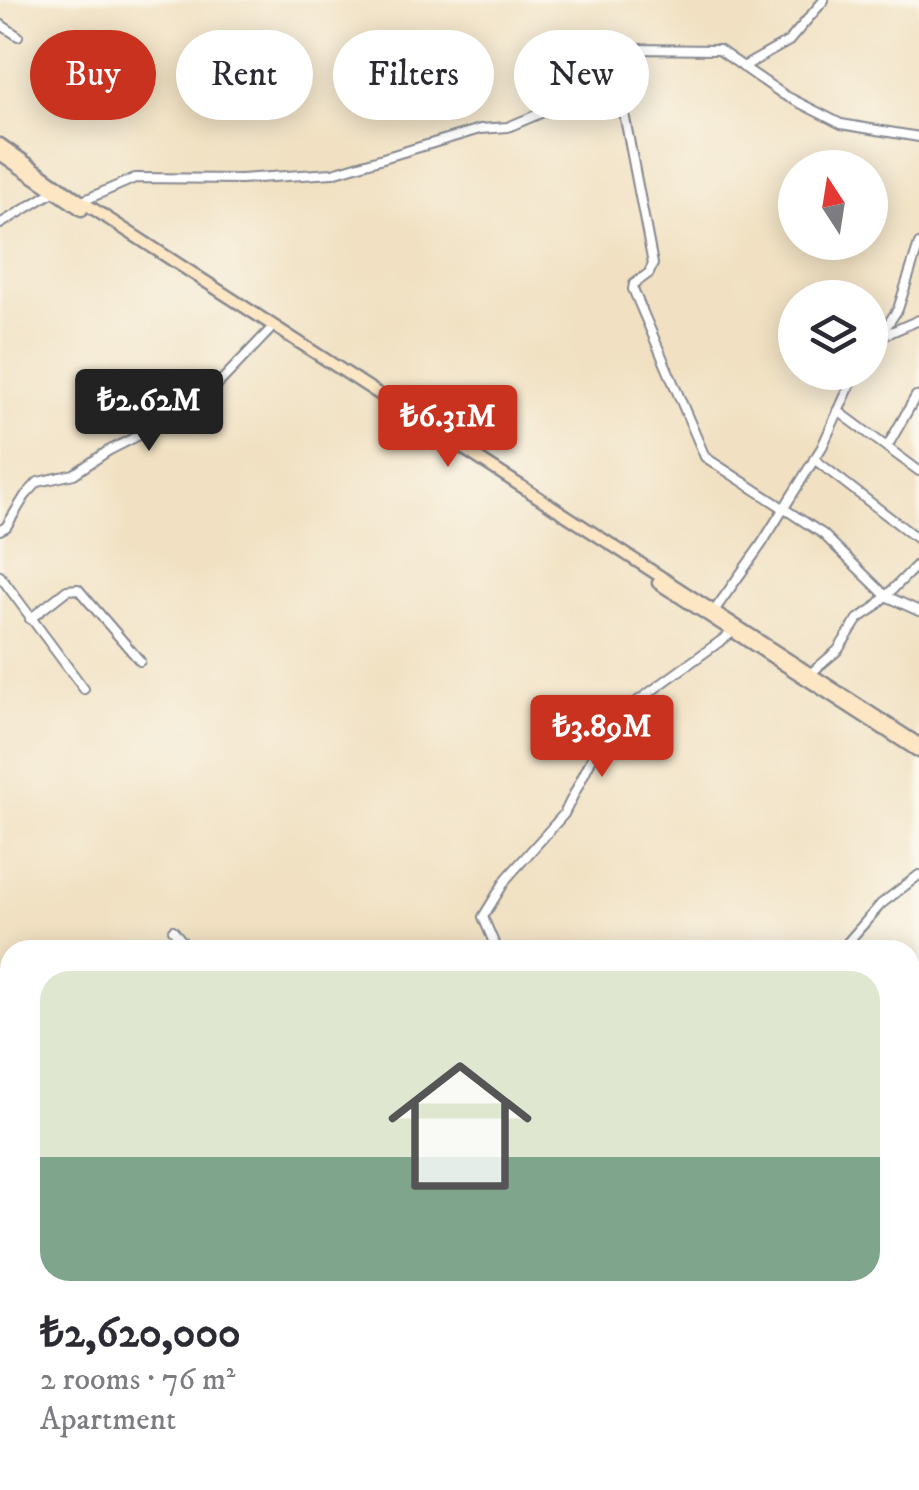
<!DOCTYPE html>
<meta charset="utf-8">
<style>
:root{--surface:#fff;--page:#f7f7f7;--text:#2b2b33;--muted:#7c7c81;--accent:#c8321e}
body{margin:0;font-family:"IM FELL DW Pica",serif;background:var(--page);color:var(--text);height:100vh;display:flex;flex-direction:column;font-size:38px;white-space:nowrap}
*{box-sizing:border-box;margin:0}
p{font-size:32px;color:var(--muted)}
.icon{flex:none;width:55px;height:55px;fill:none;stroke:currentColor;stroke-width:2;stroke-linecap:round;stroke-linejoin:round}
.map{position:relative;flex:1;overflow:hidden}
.details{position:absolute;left:0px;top:940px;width:920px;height:550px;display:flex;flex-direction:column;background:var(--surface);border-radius:30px 30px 0 0;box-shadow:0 5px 25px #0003}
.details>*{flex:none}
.banner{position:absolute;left:30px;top:30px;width:860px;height:90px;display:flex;gap:20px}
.needle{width:65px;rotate:348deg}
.fabs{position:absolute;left:778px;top:150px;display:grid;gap:20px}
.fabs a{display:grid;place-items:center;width:110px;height:110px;border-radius:50%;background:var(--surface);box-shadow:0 5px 25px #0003;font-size:50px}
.price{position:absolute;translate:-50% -85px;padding:0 22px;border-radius:10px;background:var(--accent);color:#fff;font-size:32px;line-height:65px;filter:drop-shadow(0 2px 5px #0008)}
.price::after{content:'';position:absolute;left:50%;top:60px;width:30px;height:22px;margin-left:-15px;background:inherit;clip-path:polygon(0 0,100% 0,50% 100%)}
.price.on{background:#222;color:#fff}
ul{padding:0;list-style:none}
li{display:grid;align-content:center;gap:20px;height:530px;padding:0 40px}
li span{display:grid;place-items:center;height:310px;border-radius:30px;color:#555}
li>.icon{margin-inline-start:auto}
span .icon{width:180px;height:180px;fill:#fffc;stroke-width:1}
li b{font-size:42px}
.chip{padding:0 35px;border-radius:45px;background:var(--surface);box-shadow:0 5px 25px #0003;font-size:35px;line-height:90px}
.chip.on{background:var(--accent);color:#fff}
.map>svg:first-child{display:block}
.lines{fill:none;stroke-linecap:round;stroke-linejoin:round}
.street-casing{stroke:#868890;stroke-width:12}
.secondary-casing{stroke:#868890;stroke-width:15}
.street{stroke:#fff;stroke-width:8}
.secondary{stroke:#fce6c4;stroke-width:10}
</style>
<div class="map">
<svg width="919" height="1490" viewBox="0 0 919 1490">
<rect width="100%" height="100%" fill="#fbf7ec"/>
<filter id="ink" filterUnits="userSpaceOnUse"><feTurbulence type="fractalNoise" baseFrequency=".01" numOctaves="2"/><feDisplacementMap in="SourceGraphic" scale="20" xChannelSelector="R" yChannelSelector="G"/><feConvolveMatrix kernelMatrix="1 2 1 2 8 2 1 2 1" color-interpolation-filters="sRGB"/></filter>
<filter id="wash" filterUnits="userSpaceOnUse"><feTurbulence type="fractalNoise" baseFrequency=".0048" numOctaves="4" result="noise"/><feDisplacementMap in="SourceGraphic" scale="40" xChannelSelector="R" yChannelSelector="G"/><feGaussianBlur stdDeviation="2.25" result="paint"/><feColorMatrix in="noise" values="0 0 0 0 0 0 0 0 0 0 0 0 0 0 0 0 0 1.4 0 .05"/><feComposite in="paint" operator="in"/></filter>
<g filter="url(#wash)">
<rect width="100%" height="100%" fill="#f1e1c2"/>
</g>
<g filter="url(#ink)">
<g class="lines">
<g class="street-casing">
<g id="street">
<path d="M 0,24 L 18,36"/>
<path d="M 743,67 L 789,41 L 824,0"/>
<path d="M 612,69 L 618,82 L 653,264 L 649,273 L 634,284 L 633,289 L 705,457 L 823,534 L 886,596 L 919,611"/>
<path d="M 78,203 L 135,178 L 241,179 L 333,173 L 480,129 L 508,127 L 588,93 L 632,49 L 719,50 L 784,95 L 841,124 L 919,137"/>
<path d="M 0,224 L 53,192"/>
<path d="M 880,337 L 919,320"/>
<path d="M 870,351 L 898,309 L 919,244"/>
<path d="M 838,411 L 919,471"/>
<path d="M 887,447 L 916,396 L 919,398"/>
<path d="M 814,459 L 919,540"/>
<path d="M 0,530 L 6,527 L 25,496 L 38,482 L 74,474 L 108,451 L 198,405 L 269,331"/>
<path d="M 0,576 L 84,689"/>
<path d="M 714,611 L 761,545 L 822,447 L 856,372"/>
<path d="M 30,619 L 67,590 L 78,589 L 140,661"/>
<path d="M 811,673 L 838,650 L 858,619 L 873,609 L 919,563"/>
<path d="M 173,930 L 189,950"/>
<path d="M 497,950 L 483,917 L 507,878 L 564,814 L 600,742 L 628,708 L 733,632"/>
<path d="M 841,950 L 881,904 L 919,875"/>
<path d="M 0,1034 L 10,1030"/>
<path d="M 0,1093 L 10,1088"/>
<path d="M 0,1162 L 10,1157"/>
<path d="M 0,1322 L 10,1317"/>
<path d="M 188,1480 L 207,1490"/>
<path d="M 726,1480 L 732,1490"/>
<path d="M 148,1490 L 151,1488"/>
</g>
</g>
<g class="secondary-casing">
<g id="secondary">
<path d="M 0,144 L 81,201 L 919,744"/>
<path d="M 0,154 L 82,210"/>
<path d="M 658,583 L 919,752"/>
<path d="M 910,1305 L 919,1301"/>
<path d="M 0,1402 L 10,1413"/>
<path d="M 49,1480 L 55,1490"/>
<path d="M 903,1480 L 908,1490"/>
<path d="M 565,1490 L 582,1480"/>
</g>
</g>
<use href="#street" class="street"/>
<use href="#secondary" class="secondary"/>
</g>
</g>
</svg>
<div class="fabs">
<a><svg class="needle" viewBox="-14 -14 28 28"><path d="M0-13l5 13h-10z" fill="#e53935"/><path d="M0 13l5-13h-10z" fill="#7c7c81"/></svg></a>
<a><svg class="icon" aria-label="layers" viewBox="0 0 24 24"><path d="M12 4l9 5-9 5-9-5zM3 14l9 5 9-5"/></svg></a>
</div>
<b class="price on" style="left:149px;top:454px">₺2.62M</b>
<b class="price" style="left:448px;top:470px">₺6.31M</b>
<b class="price" style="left:602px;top:780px">₺3.89M</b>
<div class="banner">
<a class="chip on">Buy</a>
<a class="chip">Rent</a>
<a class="chip">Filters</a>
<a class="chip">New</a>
</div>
<section class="details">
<ul>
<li><span style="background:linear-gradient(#dfe7d0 60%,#7fa58c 0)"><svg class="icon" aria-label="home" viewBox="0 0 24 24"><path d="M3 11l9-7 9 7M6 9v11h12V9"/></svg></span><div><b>₺2,620,000</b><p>2 rooms · 76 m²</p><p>Apartment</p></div></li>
</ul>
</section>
</div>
